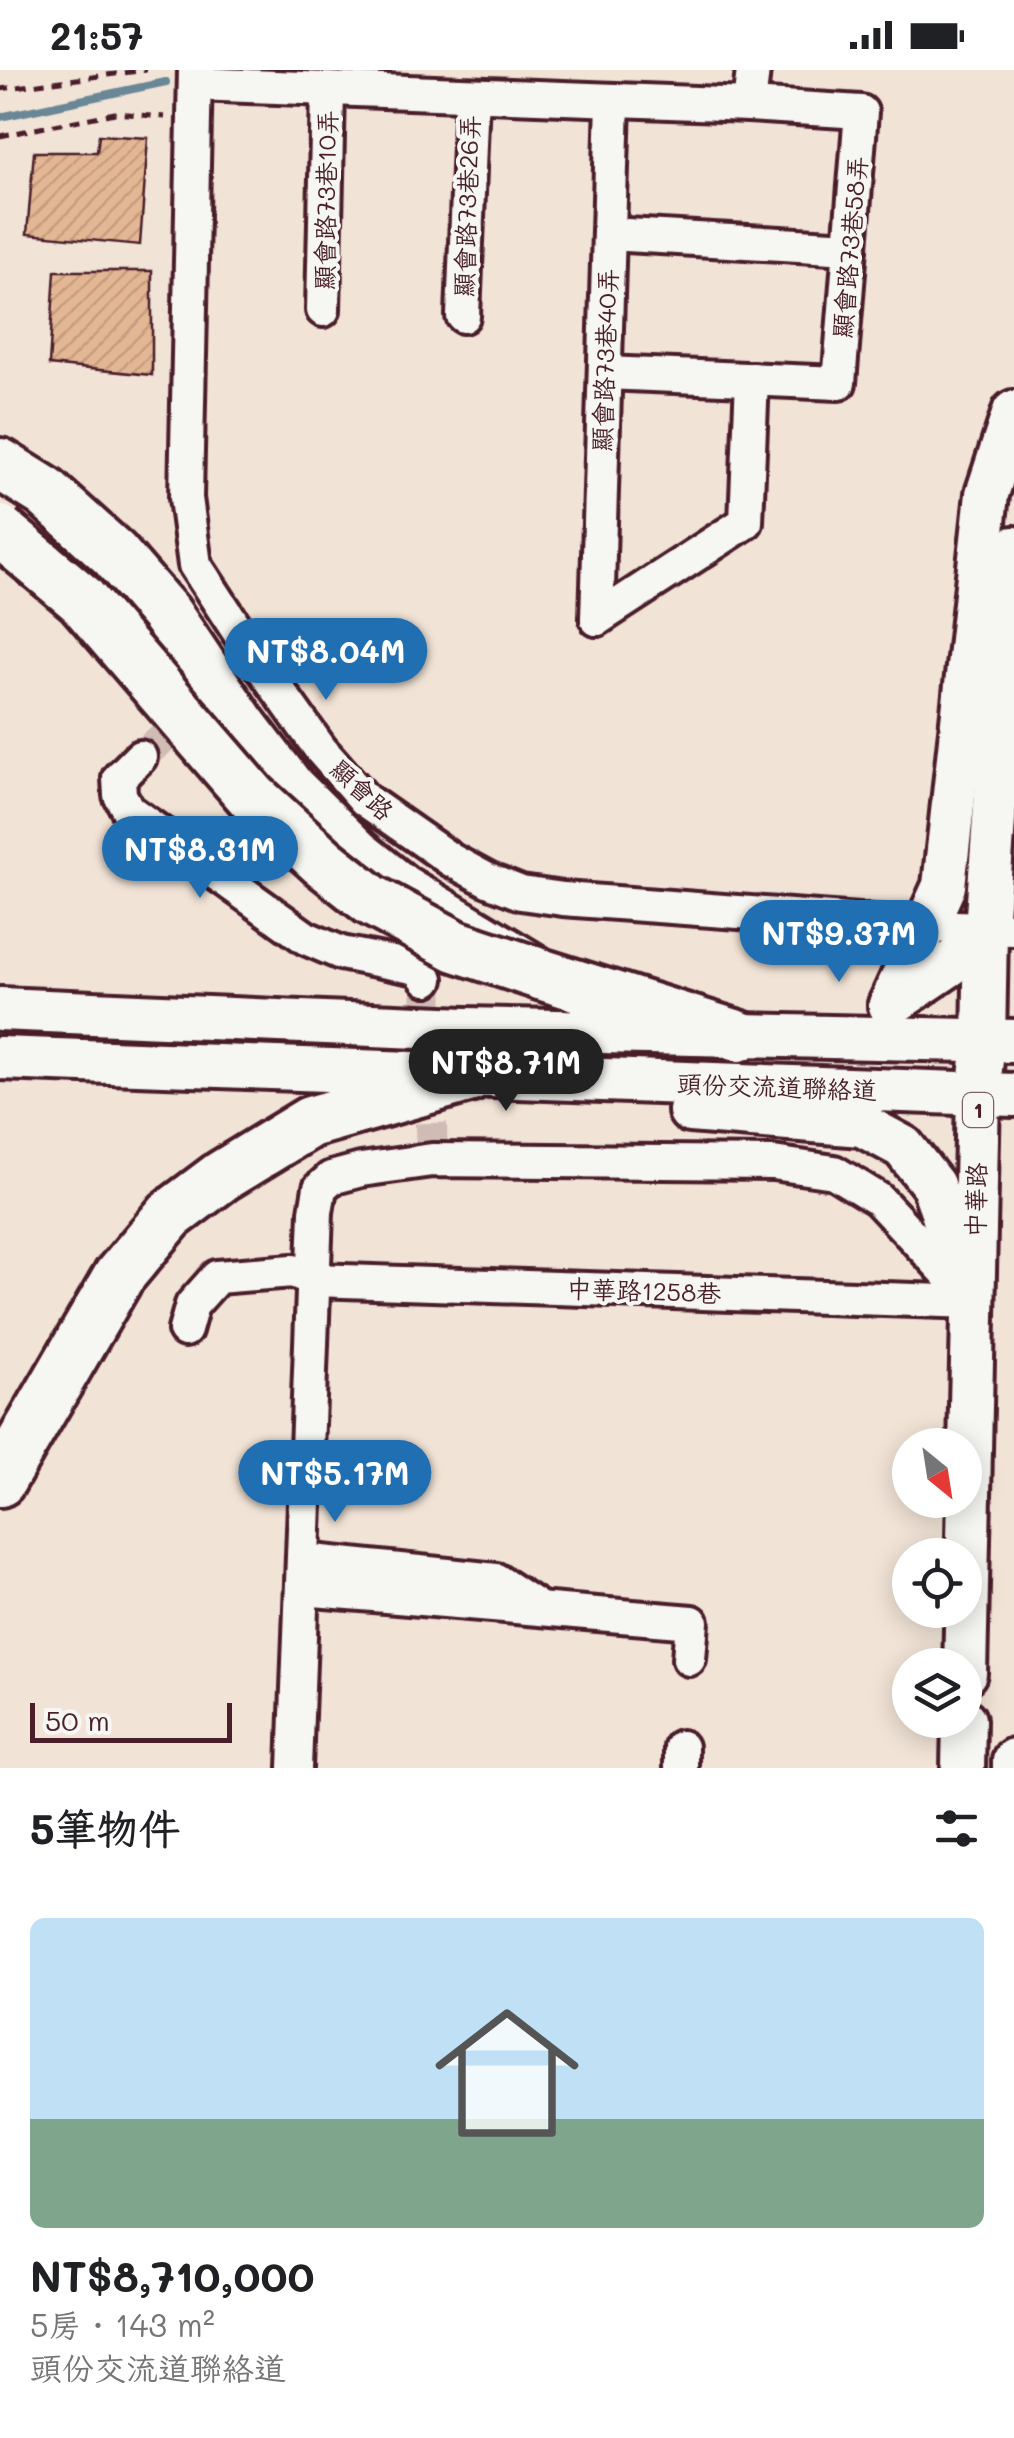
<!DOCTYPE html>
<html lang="zh-TW">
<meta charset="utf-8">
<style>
:root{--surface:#fff;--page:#f2f2f2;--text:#202124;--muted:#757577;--accent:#1f6fb2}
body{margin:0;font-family:Mali,"LXGW WenKai TC",sans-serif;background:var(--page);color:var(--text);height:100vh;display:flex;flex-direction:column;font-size:38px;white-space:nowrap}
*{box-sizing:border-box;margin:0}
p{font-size:32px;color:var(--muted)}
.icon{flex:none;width:55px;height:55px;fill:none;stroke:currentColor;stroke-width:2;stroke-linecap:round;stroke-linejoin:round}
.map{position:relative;height:1698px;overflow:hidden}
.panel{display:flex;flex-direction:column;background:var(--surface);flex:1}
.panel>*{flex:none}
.needle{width:65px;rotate:150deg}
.tools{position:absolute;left:892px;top:1358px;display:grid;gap:20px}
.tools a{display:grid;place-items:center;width:90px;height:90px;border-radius:50%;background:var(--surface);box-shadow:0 5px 25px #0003;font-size:50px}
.scale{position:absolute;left:30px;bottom:25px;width:202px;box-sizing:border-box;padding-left:10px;border:5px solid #4a1f2b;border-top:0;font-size:28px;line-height:35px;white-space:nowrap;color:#4a1f2b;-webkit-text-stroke:8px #f6f6f2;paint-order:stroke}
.price{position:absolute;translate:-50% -85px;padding:0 22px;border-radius:35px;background:var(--accent);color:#fff;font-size:32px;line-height:65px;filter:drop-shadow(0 2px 5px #0008)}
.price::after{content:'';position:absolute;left:50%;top:60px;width:30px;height:22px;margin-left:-15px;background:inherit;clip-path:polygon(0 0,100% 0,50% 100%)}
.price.on{background:#222;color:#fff}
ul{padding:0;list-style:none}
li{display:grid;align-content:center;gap:20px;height:530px;padding:0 30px}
li span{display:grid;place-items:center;height:310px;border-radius:15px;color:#555}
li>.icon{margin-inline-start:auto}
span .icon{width:180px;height:180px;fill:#fffc;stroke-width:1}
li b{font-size:42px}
h2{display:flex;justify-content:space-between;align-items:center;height:120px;padding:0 30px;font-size:42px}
.status{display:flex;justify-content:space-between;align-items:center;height:70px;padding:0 50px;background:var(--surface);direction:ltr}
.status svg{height:28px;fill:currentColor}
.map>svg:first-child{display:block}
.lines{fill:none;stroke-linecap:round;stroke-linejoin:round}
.stream{stroke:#698796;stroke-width:8}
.building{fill:url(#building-hatch);stroke:#4a1f2b;stroke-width:2.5}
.minor-tunnel{stroke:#d0bcb4;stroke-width:32;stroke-dasharray:32 16;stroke-linecap:butt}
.minor-casing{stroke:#4a1f2b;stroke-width:40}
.major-casing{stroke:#4a1f2b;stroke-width:50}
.highway-casing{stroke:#4a1f2b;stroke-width:58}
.path{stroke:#4a1f2b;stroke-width:5;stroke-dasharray:10 8;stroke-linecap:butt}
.minor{stroke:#f6f6f2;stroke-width:32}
.major{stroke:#f6f6f2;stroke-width:42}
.highway{stroke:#f6f6f2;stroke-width:50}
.highway-bridge-casing{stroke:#4a1f2b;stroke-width:58;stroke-linecap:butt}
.highway-bridge{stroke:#f6f6f2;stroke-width:50}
.labels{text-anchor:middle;stroke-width:8;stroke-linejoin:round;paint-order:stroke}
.shield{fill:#f6f6f2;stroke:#7e6067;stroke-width:2.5}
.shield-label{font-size:22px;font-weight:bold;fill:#4a1f2b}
.street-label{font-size:25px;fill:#4a1f2b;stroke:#f6f6f2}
</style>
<div class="status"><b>21:57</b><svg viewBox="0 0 49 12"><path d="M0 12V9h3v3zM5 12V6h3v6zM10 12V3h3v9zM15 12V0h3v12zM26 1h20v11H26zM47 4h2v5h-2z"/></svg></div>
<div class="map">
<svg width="1014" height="1698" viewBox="0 0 1014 1698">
<defs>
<pattern id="building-hatch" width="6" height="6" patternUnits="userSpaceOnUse" patternTransform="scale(2.5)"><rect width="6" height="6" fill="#e4b794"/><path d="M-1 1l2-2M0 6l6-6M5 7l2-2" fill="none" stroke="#c59d80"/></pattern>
</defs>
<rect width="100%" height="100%" fill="#f1e3d6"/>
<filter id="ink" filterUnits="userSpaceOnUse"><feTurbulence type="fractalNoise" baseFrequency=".01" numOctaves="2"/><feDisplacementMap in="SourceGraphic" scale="20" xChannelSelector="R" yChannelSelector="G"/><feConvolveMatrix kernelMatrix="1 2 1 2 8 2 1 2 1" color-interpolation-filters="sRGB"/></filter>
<g filter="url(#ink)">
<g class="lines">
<path class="stream" d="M 0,47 L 166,12"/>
</g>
<g class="building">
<path d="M 99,65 L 148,68 L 140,175 L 27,164 L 34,82 L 97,82 Z"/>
<path d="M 55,201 L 152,201 L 152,305 L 49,295 Z"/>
</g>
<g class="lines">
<g class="minor-tunnel">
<path d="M 140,687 L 257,590"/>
<path d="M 427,909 L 432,1090"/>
</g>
<g class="minor-casing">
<g id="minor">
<path d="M 195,0 L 186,428 L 195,495 L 257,590 L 321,680 L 365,730 L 451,790 L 488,810 L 521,823 L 563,829 L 927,856 L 1014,859"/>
<path d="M 195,14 L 749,35 L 861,42 L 839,313 L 605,303"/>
<path d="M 749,35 L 753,0"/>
<path d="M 609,164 L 850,178"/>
<path d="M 323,240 L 328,20"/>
<path d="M 463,246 L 472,26"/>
<path d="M 597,549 L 613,32"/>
<path d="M 597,549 L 746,452 L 752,309"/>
<path d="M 140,687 L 119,708 L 120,725 L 128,740 L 306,868 L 341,883 L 418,898 L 427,909"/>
<path d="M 185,1260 L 192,1235 L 217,1207 L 293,1201 L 314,1210 L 974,1232"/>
<path d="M 303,1490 L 496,1510 L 537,1537"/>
<path d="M 302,1519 L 692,1552 L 689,1589"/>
<path d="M 295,1698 L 316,1142 L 320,1118 L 331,1108 L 361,1100 L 432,1090 L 773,1093 L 834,1102 L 878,1129 L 964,1221"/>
<path d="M 681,1698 L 681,1677"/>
</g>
</g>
<g class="major-casing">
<g id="major">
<path d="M 890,935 L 944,816 L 987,424 L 1014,342"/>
<path d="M 890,935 L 951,894 L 986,859"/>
<path d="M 0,939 L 466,959 L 1014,971"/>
<path d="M 0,988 L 1014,1025"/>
<path d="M 690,1041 L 862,1055 L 903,1077 L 933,1115 L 965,1211"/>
<path d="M 965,1603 L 978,1024 L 984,973 L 986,859 L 1014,478"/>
<path d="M 963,1698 L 964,1650"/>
<path d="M 1014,1698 L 1014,1690"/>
</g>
</g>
<g class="highway-casing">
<g id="highway">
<path d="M 0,394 L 45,422 L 114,484 L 166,544 L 241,655 L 290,719 L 356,784 L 401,820 L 540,904 L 738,966"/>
<path d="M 0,1411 L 119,1206 L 170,1145 L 222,1106 L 310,1052 L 471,1006"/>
</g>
</g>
<g class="path">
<path d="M 0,19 L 146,0"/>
<path d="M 0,66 L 115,43 L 165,47"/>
</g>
<use href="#minor" class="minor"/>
<use href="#major" class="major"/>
<use href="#highway" class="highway"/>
<g class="highway-bridge-casing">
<path id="highway-bridge" d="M 0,461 L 81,529 L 253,728 L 323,792 L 371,830 L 456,876 L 540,904"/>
</g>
<use href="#highway-bridge" class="highway-bridge"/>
</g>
</g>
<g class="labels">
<rect class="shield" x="963" y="1023" width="30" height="34" rx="8"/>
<g class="shield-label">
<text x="978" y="1048">1</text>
</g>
<g class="street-label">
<text transform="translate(326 130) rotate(-89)" y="9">顯會路73巷10弄</text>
<text transform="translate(467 136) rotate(-88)" y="9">顯會路73巷26弄</text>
<text transform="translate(850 177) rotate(-85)" y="9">顯會路73巷58弄</text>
<text transform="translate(605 290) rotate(-88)" y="9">顯會路73巷40弄</text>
<text transform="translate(362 720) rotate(43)" y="9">顯會路</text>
<text transform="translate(777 1017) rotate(2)" y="9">頭份交流道聯絡道</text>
<text transform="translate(976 1130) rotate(-89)" y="9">中華路</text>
<text transform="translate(644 1221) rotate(2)" y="9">中華路1258巷</text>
</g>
</g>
</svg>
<div class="tools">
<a><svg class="needle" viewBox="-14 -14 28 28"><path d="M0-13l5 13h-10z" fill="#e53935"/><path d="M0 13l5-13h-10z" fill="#757577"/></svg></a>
<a><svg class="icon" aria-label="locate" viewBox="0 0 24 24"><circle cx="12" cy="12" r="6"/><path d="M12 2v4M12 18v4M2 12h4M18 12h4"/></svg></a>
<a><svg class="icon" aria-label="layers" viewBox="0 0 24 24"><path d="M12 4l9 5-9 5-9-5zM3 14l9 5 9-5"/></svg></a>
</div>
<div class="scale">50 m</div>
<b class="price" style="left:326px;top:633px">NT$8.04M</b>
<b class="price" style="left:200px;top:831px">NT$8.31M</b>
<b class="price" style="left:839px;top:915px">NT$9.37M</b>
<b class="price on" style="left:506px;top:1044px">NT$8.71M</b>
<b class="price" style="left:335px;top:1455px">NT$5.17M</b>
</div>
<section class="panel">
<h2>5筆物件<svg class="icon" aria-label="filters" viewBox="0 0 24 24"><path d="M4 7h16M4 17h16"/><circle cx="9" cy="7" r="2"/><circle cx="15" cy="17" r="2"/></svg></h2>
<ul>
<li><span style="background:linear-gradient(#bfe0f5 65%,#7fa58c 0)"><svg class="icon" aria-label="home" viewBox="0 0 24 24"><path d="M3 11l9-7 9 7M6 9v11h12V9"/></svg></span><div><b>NT$8,710,000</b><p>5房 · 143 m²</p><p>頭份交流道聯絡道</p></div></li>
</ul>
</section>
